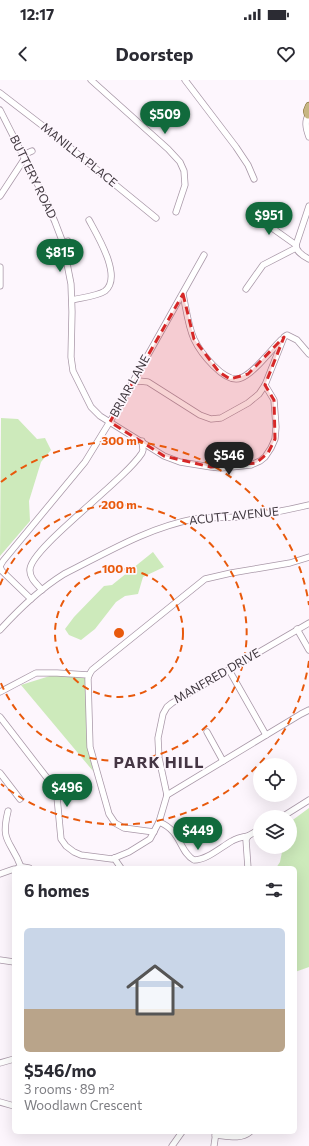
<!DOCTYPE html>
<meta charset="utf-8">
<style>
:root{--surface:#fff;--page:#f7f7f7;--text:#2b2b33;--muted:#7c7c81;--line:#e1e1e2;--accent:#116a3c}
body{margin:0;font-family:Commissioner,sans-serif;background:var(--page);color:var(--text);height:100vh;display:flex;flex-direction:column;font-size:15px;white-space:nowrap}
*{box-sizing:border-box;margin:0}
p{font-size:13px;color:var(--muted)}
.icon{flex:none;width:22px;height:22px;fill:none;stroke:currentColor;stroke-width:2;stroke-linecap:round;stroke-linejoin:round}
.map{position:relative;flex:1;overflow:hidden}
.sheet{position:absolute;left:12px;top:786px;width:285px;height:268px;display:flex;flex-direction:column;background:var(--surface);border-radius:6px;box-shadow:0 4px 16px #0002}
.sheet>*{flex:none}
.controls{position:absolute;left:253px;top:678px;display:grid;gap:8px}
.controls a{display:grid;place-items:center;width:44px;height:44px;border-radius:50%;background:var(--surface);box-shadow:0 4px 16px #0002;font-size:20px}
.price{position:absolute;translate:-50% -34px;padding:0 9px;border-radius:14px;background:var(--accent);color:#fff;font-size:13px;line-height:26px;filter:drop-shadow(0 1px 2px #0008)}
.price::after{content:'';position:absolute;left:50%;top:24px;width:12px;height:9px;margin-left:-6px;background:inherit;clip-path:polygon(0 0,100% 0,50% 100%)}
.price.selected{background:#222;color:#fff}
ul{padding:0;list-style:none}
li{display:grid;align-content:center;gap:8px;height:212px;padding:0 12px}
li+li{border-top:1px solid var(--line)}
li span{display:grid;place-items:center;height:124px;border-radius:6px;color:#555}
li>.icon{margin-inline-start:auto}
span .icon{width:72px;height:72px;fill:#fffc;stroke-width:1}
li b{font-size:17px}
h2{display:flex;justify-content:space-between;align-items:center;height:48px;padding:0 12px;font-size:17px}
.status{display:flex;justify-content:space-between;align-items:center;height:28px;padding:0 20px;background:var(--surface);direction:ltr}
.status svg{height:11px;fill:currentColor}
header{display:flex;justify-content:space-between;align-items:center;height:52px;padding:0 12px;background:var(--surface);font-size:18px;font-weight:700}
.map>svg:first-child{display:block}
.green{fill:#cdeabb}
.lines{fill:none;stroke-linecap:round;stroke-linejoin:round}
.minor-casing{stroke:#a998a8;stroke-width:7}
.major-casing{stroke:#7f6a34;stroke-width:8}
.minor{stroke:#fff;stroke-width:5.5}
.major{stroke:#c7b682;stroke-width:7}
.marked{fill:#d62828;fill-opacity:0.2;stroke:#d62828;stroke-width:3;stroke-dasharray:8 5;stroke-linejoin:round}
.ring{fill:none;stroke:#e8590c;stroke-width:2;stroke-dasharray:7 5}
.labels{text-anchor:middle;stroke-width:3.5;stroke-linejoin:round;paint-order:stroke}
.street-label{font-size:12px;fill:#3f373e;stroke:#fdf6fd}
.district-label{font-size:16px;font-weight:bold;letter-spacing:1px;fill:#453644;stroke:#fdf6fd}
.centre{fill:#e8590c;stroke:#fdf6fd;stroke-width:2}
.ring-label{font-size:12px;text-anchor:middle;font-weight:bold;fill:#e8590c;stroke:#fdf6fd;stroke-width:3.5;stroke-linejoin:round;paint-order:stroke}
</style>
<div class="status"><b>12:17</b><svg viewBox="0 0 49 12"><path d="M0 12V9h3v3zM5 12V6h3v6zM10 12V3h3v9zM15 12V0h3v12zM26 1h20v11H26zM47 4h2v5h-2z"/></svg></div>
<header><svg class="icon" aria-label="back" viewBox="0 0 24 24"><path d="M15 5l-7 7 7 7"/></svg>Doorstep<svg class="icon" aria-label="heart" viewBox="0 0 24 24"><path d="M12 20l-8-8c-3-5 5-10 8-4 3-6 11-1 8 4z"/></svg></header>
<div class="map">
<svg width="309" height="1066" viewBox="0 0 309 1066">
<rect width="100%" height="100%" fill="#fdf6fd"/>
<g class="green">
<path d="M 1,338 L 18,339 L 37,359 L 45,358 L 51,370 L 41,382 L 29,421 L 30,441 L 0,476 Z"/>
<path d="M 153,472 L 164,487 L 143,497 L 138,514 L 125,516 L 116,522 L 95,549 L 81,560 L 69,555 L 65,549 L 74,537 L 104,506 L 112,505 Z"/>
<path d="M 53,595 L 86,597 L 88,663 L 93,691 L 21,605 Z"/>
<path d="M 309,728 L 309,887 L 295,892 L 295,788 L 276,788 L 280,782 L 283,767 L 290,767 L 290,742 Z"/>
</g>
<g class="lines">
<g class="minor-casing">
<g id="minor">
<path d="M 91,0 L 168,69 L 180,82 L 184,91 L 185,105 L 176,132"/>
<path d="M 185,0 L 236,67 L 248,85 L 254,99"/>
<path d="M 0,13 L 52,53 L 156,138"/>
<path d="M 0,30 L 43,115 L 55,142 L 63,163 L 71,204 L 72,232 L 71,277 L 73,291 L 91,327 L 100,336 L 164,376 L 180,382 L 211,387 L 221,388 L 251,385 L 260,381 L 265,377 L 271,368 L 275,359 L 276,347 L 274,320 L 265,305"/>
<path d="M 309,34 C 304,41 306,49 309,57"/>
<path d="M 23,75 L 32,71"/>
<path d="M 0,116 L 25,78"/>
<path d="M 309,126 L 296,165 C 296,172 303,176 309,179"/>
<path d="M 251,133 L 296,165"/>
<path d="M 63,163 L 68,161"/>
<path d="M 0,187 L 0,206"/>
<path d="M 246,209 L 263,185 L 296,168"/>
<path d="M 183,214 C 186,228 188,246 194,259 C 200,272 225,305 241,298 C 255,292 270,271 281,260"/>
<path d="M 72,220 C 80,218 98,216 105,211 C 123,197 97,155 89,140"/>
<path d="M 133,302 L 139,301 L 148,302 L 200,335 L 211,339 L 221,338 L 248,323 L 259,314 L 265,305 L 284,257 L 287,255 L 297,260 L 309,274"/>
<path d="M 0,486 L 3,481 L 85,382 L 117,330 L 204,175"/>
<path d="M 0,487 L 2,491 L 31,519"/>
<path d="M 42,510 C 37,504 29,498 30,489 C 32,467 124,401 142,373 L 143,370 L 142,361"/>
<path d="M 297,549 L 309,570"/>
<path d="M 0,550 C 19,529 40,509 64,494 C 106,473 147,448 194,439 C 208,437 222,438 237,437 C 261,435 285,431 309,425"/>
<path d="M 229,590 L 266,655"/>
<path d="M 0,612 L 36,593 L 57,593 L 89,595"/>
<path d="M 0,637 L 51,703 L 57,717 L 61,759 L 66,766 L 74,772 L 81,775 L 112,779 L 129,772 L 150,759 L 159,742 L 167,715 L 159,678 L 158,658 L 163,634 L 167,627 L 172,623 L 309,543"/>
<path d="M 207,652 L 223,681"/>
<path d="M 0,693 L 20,719"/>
<path d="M 167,715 L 301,634 L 309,630"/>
<path d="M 8,731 C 0,763 11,760 21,787"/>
<path d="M 282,737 L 309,720"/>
<path d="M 159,742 C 182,751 179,772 194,780 C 207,780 221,767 232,761 C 237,758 242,757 248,756"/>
<path d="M 154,752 L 124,748 L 115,743 L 109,734 L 90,667 L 88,599 L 89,595 L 92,590 L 205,499 L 231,493 L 290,483 L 309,477"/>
<path d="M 114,778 L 121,788"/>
<path d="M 18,788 L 23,787 L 29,788"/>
<path d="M 248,788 L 246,760 L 248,756 L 260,749"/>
<path d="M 0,794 L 14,789"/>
<path d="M 0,880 L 14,882"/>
<path d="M 0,983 L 14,979"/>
<path d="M 0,1022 L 14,1026"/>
<path d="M 215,1055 C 227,1056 241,1060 250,1052"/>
<path d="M 172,1066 L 182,1052"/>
<path d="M 214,1066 L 216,1052"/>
</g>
</g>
<g class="major-casing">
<path id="major" d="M 308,35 L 307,31 L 309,26"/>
</g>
<use href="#minor" class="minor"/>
<use href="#major" class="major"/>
</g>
<path class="marked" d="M 183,214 L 194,259 L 219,292 L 230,299 L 248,294 L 284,257 L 265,305 L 274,320 L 275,359 L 268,373 L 256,383 L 211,387 L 164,376 L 110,342 Z"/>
<g class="ring">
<circle cx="119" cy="553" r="64"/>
<path d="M0 505A128 128 0 1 1 0 601"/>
<path d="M309 581A192 192 0 0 1 1 704M1 402A192 192 0 0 1 309 525"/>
</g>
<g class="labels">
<g class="street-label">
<text transform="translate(79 75) rotate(39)" y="4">MANILLA PLACE</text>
<text transform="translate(33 97) rotate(64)" y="4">BUTTERY ROAD</text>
<text transform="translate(130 306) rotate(-61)" y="4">BRIAR LANE</text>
<text transform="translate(234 436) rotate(-6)" y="4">ACUTT AVENUE</text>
<text transform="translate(217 596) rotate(-30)" y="4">MANFRED DRIVE</text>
</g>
<g class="district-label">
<text x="159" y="688">PARK HILL</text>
</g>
</g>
<circle cx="119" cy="553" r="6" class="centre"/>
<g class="ring-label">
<text x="119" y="365">300 m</text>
<text x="119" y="429">200 m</text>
<text x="119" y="493">100 m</text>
</g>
</svg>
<div class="controls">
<a><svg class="icon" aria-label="locate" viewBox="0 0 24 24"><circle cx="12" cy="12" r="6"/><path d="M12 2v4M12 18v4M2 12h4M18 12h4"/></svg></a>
<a><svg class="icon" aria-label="layers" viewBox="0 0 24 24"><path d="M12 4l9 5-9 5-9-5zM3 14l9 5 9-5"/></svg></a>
</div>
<b class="price" style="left:165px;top:55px">$509</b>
<b class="price" style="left:269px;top:156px">$951</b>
<b class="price" style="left:60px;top:193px">$815</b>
<b class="price selected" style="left:229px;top:396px">$546</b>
<b class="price" style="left:67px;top:728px">$496</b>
<b class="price" style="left:198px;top:771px">$449</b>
<section class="sheet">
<h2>6 homes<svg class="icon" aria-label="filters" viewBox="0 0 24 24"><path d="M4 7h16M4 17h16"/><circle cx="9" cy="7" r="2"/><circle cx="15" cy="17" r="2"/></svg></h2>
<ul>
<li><span style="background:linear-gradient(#c9d6e8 65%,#b9a48a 0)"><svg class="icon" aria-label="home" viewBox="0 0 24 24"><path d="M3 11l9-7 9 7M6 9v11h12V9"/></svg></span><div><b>$546/mo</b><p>3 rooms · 89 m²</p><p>Woodlawn Crescent</p></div></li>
</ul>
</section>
</div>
